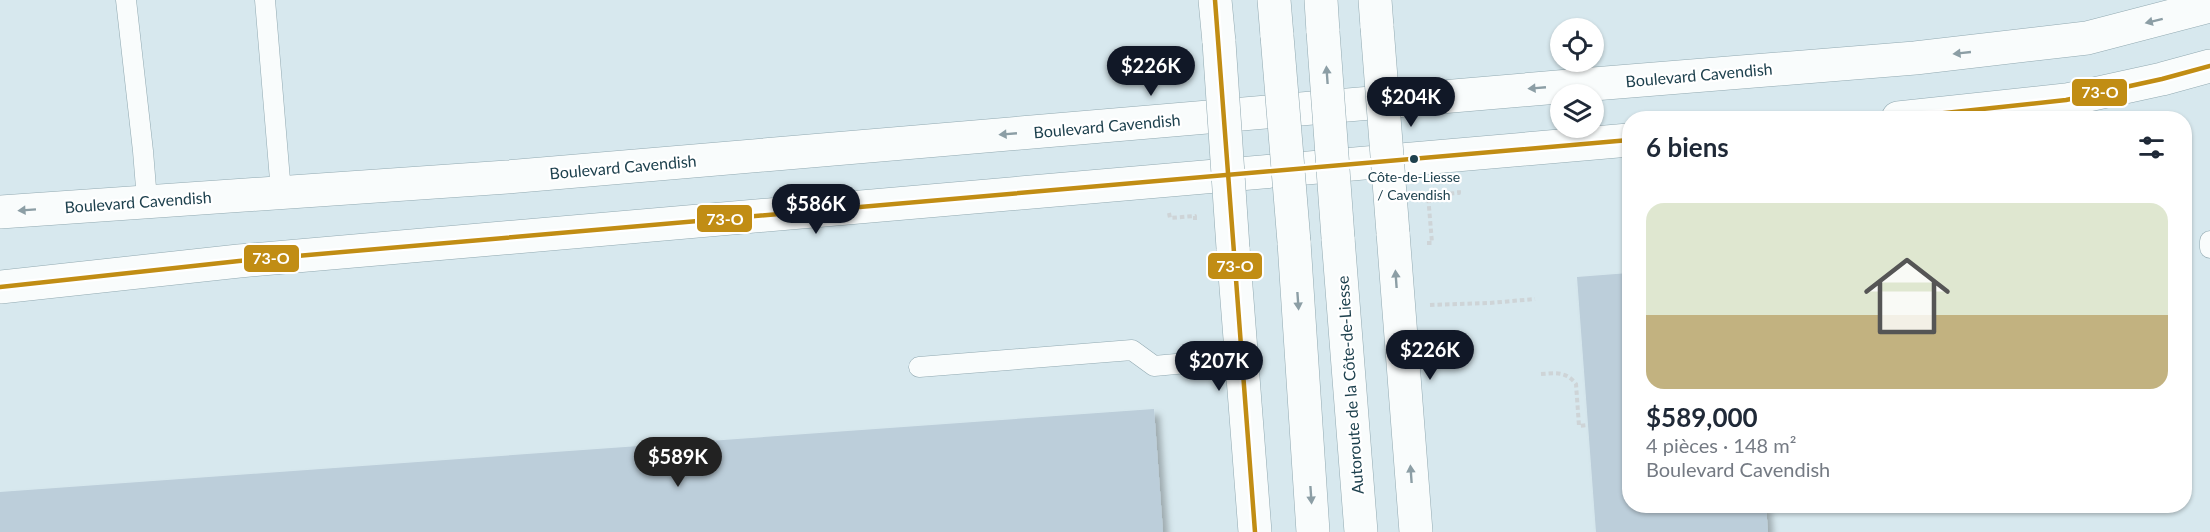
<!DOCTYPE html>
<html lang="fr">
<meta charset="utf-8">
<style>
:root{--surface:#fff;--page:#f6f6f7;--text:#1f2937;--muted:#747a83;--line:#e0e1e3;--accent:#111827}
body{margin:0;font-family:Lato,sans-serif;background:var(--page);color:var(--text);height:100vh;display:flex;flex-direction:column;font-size:22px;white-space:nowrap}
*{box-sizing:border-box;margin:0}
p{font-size:20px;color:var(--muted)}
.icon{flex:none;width:33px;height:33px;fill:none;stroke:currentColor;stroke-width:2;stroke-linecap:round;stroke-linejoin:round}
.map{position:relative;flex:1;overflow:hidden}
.drawer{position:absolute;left:1622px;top:111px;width:570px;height:402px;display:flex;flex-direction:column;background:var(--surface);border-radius:24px;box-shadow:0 2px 4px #0004}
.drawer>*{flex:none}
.fabs{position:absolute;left:1550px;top:18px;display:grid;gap:12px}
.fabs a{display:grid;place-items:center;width:54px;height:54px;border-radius:50%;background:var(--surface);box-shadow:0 2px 4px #0004;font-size:30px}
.price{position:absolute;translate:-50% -51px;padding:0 14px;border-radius:21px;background:var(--accent);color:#fff;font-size:20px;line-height:39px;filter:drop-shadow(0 2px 3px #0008)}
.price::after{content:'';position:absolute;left:50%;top:36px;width:18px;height:14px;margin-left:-9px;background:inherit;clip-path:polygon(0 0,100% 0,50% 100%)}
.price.selected{background:#222;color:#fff}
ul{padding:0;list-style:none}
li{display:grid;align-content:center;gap:12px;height:318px;padding:0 24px}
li+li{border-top:2px solid var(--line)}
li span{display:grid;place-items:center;height:186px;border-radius:18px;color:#555}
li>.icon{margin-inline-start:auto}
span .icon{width:108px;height:108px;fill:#fffc;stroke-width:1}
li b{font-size:26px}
h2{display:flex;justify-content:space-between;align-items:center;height:72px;padding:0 24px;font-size:26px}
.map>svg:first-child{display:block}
.building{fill:#bcceda;filter:url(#shadow)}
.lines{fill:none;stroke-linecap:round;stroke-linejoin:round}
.lane-casing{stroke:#91a9b1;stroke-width:21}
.secondary-casing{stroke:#91a9b1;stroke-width:34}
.highway-casing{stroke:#91a9b1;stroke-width:34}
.path{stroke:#ced4d7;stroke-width:4;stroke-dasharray:4.5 3;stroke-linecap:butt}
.lane{stroke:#f9fcfc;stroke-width:20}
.secondary{stroke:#f9fcfc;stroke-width:33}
.highway{stroke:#f9fcfc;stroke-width:33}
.secondary-bridge-casing{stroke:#91a9b1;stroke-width:34;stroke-linecap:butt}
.highway-bridge-casing{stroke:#91a9b1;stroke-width:34;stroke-linecap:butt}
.secondary-bridge{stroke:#f9fcfc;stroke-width:33}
.highway-bridge{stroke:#f9fcfc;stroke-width:33}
.bus-1-casing{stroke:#fff;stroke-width:9}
.bus-1{stroke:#c18d14;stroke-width:4.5}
.oneway{fill:#8c9ea5}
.bus-dot{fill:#1e414e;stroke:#fff;stroke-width:2}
.labels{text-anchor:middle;stroke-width:4.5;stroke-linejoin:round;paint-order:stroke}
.bus-label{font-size:14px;fill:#1e414e;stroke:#fff}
.street-label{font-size:16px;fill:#1e414e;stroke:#fff}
.line-badge{stroke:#fff;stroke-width:2}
.badge-label{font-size:16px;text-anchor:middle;font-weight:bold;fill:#fff}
</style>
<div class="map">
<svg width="2210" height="532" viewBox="0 0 2210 532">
<defs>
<filter id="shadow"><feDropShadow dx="5.5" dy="5.5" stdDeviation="3" flood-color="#0004"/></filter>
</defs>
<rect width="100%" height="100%" fill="#d7e8ee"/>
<g class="building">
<path d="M 1629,273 L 1629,506 L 1766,506 L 1768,532 L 1596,532 L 1577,277 Z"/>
<path d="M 1154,409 L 1163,532 L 0,532 L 0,492 Z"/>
</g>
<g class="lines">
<g class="lane-casing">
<g id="lane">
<path d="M 126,0 L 143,151 L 147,200"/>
<path d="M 265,0 L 281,192"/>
<path d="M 2210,241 L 2210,248"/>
<path d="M 919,367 L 1132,350 L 1154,366 L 1242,358"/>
</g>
</g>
<g class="secondary-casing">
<g id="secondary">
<path d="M 1215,0 L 1219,42"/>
<path d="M 1375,0 L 1377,27"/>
<path d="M 1898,118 L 2066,100 L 2162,79 L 2210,66"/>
<path d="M 0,212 L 507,177 L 1581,85 L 1915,58 L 2087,38 L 2210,6"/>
<path d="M 1393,233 L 1416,532"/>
<path d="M 1233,248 L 1255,532"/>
<path d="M 0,287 L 239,261 L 1629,140"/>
</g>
</g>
<g class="highway-casing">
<g id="highway">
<path d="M 1274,0 L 1277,36"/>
<path d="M 1321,0 L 1323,32"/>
<path d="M 1338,238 L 1361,532"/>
<path d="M 1294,242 L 1313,532"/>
</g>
</g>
<g class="path">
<path d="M 1169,213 L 1170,218 L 1195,216 L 1195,220"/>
<path d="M 1427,243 L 1432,243 L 1428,195 L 1459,193 L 1459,189"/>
<path d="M 1430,305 L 1490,303 L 1535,299"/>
<path d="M 1541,374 C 1555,373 1566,371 1576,384 L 1579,426 L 1588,425"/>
</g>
<use href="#lane" class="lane"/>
<use href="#secondary" class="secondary"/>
<use href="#highway" class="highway"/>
<g class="secondary-bridge-casing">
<g id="secondary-bridge">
<path d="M 1377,27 L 1393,233"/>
<path d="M 1219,42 L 1233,248"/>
</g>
</g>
<g class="highway-bridge-casing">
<g id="highway-bridge">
<path d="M 1323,32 L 1338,238"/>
<path d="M 1277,36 L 1294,242"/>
</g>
</g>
<use href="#secondary-bridge" class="secondary-bridge"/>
<use href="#highway-bridge" class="highway-bridge"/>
<g class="bus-1-casing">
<g id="bus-1">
<path d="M 1215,0 L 1255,532"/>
<path d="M 1898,118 L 2066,100 L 2162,79 L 2210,66"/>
<path d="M 0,287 L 239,261 L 1629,140"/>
</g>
</g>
<use href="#bus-1" class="bus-1"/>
</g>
<defs><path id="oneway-solid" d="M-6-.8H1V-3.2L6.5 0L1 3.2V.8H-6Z" transform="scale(1.5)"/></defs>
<g class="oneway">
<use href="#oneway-solid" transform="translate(2154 21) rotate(166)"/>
<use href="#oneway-solid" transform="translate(1962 53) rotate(174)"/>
<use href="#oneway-solid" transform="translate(1327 75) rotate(-94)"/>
<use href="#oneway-solid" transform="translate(1537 88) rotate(175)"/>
<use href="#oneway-solid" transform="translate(1008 134) rotate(175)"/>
<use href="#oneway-solid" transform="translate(27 210) rotate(176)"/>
<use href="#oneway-solid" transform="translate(1396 279) rotate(-94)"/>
<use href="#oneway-solid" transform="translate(1298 301) rotate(86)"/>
<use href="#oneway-solid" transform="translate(1411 474) rotate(-94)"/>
<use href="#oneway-solid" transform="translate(1311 495) rotate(86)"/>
</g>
<circle class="bus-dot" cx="1414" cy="159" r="5"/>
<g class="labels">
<g class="bus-label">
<text x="1414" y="182">Côte-de-Liesse<tspan x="1414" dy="18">/ Cavendish</tspan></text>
</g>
<g class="street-label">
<text transform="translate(1699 75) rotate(-5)" y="6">Boulevard Cavendish</text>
<text transform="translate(1107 126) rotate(-5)" y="6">Boulevard Cavendish</text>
<text transform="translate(623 167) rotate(-5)" y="6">Boulevard Cavendish</text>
<text transform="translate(138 202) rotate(-4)" y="6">Boulevard Cavendish</text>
<text transform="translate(1350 385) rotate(-94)" y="6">Autoroute de la Côte-de-Liesse</text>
</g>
</g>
<g class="line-badge">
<rect x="2071" y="78" width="57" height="29" rx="6" fill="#c18d14"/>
<rect x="696" y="204" width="57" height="29" rx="6" fill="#c18d14"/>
<rect x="243" y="244" width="57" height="29" rx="6" fill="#c18d14"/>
<rect x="1207" y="252" width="56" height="28" rx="6" fill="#c18d14"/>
</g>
<g class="badge-label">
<text x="2100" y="98">73-O</text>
<text x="725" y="225">73-O</text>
<text x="271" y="264">73-O</text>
<text x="1235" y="272">73-O</text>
</g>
</svg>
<div class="fabs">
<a><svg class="icon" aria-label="locate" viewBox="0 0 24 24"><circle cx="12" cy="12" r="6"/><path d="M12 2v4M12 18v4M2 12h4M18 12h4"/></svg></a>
<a><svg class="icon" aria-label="layers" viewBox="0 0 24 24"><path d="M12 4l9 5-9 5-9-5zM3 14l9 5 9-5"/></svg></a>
</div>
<b class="price" style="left:1151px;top:97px">$226K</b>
<b class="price" style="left:1411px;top:128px">$204K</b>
<b class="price" style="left:816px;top:235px">$586K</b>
<b class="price" style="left:1430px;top:381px">$226K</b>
<b class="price" style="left:1219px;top:392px">$207K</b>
<b class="price selected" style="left:678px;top:488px">$589K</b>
<section class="drawer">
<h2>6 biens<svg class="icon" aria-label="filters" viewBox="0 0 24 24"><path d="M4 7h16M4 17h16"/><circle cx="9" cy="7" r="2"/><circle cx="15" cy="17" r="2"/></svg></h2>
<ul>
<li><span style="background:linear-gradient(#dfe7d0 60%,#c2b280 0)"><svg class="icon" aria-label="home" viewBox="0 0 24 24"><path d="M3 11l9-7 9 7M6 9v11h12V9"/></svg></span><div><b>$589,000</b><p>4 pièces · 148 m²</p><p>Boulevard Cavendish</p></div></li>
</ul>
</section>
</div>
